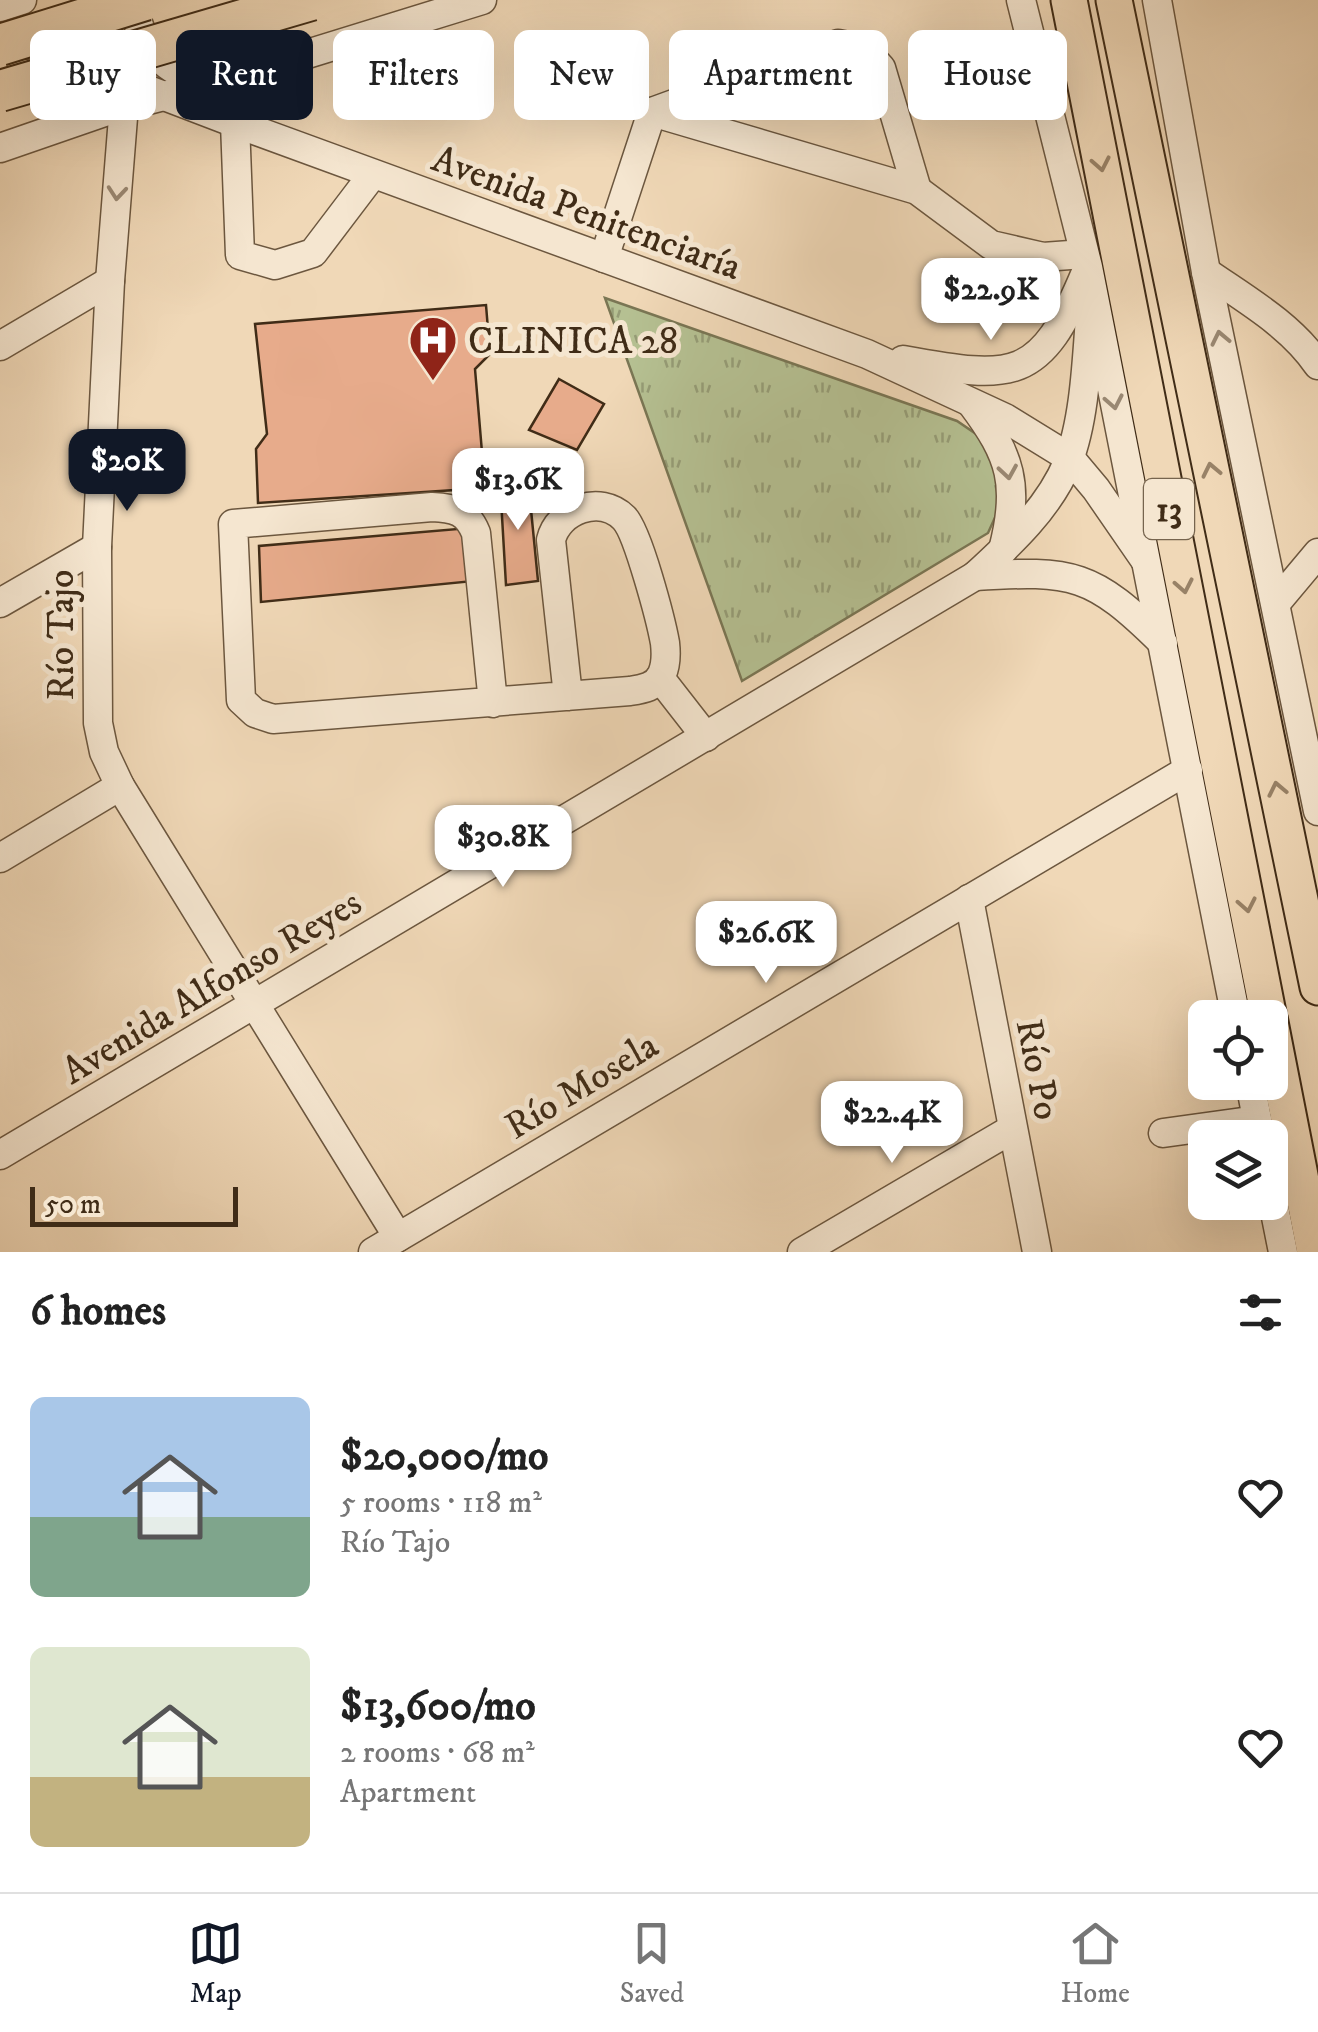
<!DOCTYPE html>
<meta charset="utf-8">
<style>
:root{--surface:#fff;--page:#f6f6f6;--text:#222;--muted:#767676;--line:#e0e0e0;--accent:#111827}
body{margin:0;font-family:"IM FELL DW Pica",serif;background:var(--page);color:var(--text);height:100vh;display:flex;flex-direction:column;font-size:38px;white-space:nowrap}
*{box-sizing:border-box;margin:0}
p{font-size:32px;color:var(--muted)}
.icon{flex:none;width:55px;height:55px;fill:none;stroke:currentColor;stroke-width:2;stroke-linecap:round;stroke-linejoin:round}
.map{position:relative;height:1252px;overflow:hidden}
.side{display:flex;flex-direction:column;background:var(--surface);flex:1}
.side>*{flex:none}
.top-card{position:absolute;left:30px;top:30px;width:1260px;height:90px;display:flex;gap:20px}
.controls{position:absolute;left:1188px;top:1000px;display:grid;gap:20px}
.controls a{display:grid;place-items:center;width:100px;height:100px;border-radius:15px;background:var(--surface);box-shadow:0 10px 40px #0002;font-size:50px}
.scale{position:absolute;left:30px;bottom:25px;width:208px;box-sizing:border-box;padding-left:10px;border:5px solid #402c17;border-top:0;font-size:28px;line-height:35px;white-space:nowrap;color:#402c17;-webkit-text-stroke:8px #f5e6d0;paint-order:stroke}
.price{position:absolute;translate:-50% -85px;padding:0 22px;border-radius:20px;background:#fff;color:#222;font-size:32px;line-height:65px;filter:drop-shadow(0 2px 5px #0008)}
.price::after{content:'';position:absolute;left:50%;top:60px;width:30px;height:22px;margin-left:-15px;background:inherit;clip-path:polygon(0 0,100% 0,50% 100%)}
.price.selected{background:var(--accent);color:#fff}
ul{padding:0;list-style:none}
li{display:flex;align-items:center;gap:30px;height:250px;padding:0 30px}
li span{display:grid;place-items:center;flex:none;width:280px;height:200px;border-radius:15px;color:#555}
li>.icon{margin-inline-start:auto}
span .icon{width:120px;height:120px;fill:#fffc;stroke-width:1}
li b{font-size:42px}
h2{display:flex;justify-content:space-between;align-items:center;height:120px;padding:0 30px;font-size:42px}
.tag{padding:0 35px;border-radius:15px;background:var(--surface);box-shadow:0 10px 40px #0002;font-size:35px;line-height:90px}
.tag.selected{background:var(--accent);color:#fff}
.tabs{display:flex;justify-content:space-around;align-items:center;height:140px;border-top:2px solid var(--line);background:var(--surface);font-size:28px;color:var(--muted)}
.tabs a{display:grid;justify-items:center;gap:5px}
.tabs .selected{color:var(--accent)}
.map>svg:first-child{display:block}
.grass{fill:url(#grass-tufts);stroke:#7a7654;stroke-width:2.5}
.building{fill:#e7ab8b;stroke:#402c17;stroke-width:2.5}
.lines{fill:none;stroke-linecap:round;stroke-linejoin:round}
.minor-casing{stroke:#6c573f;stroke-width:31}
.major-casing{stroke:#402c17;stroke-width:39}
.minor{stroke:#f5e6d0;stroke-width:28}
.major{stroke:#f0d8b7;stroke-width:35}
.highway-bridge-casing{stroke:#402c17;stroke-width:44;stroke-linecap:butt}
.highway-bridge{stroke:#f0d8b7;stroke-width:40}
.oneway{stroke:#988267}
.oneway2{stroke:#9a8974}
.labels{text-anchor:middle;stroke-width:10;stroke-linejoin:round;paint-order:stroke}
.shield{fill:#f5e6d0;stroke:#76644e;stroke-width:2.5}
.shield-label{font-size:35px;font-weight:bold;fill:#402c17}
.street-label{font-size:38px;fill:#402c17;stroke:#f5e6d0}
.poi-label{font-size:38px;fill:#402c17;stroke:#f5e6d0;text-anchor:start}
</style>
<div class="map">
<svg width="1318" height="1252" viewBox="0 0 1318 1252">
<defs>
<pattern id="grass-tufts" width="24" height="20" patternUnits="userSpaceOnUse" patternTransform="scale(2.5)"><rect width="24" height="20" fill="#b5c092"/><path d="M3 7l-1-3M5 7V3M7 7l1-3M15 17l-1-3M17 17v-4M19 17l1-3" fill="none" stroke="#959c76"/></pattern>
</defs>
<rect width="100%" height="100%" fill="#f0d8b7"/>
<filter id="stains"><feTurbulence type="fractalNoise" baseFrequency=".002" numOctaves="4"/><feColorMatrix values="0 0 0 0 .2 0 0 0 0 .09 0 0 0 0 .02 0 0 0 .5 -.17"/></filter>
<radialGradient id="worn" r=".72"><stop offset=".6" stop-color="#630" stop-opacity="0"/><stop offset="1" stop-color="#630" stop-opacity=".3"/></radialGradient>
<path class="grass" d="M 605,298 L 957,421 L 979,436 L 991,452 L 1002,502 L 988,533 L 742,681 Z"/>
<g class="building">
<path d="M 486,305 L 490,354 L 475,369 L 485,488 L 258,503 L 256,449 L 267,434 L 255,324 Z"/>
<path d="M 559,379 L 604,404 L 577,450 L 529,430 Z"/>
<path d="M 528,479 L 538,581 L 506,585 L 500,482 Z"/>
<path d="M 469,528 L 474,581 L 261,602 L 259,546 Z"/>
</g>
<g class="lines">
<g class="minor-casing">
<g id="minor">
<path d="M 134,0 C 137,46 166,73 210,84"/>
<path d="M 1021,0 L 1088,267 L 1236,1018"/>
<path d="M 1157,0 L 1206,272 L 1318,811"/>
<path d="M 0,7 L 22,0"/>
<path d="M 15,39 L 235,123 L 867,354 L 1005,418 L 1070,458 L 1096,489 L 1145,560"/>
<path d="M 124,105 L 110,281 L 97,547 L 98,723 L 104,752 L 120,786 L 398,1237"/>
<path d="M 652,112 L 917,190 L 991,245 L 1043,257 L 1084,254"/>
<path d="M 652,112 L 838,44 L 864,49 L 881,68 L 917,190"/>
<path d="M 235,123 L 240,255 L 275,265 L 313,253 L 373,174"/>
<path d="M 0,148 L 110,110 L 210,84 L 482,0"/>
<path d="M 604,258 L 652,112"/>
<path d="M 1206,272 C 1245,299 1291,325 1318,365"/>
<path d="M 0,346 L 110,281"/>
<path d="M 903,360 C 1014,380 1040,383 1086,272"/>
<path d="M 972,404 C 1011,456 1020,485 1003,550"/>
<path d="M 975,576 C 1074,570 1092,573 1163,643"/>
<path d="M 0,603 L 97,547"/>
<path d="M 1276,603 L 1318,553"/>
<path d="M 660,678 L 706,737"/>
<path d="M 493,703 L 476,533 C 467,511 455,508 432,507 L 233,524 L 241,700 L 255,713 L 273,719 L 630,691 C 643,689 656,687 662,674 C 666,665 666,652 665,643 C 661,621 638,532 624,518 C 600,494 558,510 551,540 L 568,696"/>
<path d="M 0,858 L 120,786"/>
<path d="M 969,899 L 1037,1252"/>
<path d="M 1250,1082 L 1260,1135"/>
<path d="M 1163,1133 L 1257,1120"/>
<path d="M 0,1155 L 975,576 C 1011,543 1049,508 1068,462 C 1087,414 1087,344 1092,293"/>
<path d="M 1270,1187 L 1283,1252"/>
<path d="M 373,1252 L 1188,770"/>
<path d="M 802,1252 L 1012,1129"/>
</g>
</g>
<g class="major-casing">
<g id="major">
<path d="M 1069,0 L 1269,1018"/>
<path d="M 1114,0 L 1318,987"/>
<path d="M 1270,1022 L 1315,1252"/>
</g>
</g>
<use href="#minor" class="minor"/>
<use href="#major" class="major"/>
<g class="highway-bridge-casing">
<g id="highway-bridge">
<path d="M 0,45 L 145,0"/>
<path d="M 0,91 L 311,0"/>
</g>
</g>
<use href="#highway-bridge" class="highway-bridge"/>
</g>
<defs><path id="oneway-chevron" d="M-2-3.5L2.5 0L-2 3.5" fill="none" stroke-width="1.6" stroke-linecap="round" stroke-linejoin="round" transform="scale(2.5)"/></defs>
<g class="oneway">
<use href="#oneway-chevron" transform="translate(1101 164) rotate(79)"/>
<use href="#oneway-chevron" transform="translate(1211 470) rotate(-102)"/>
<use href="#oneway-chevron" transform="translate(1184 586) rotate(79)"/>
<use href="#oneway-chevron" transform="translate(1277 789) rotate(-102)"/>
<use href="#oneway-chevron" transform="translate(1247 905) rotate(79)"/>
</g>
<g class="oneway2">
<use href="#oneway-chevron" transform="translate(117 193) rotate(95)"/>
<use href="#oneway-chevron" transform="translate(1220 338) rotate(-102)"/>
<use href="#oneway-chevron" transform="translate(1114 402) rotate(79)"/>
<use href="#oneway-chevron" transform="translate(1008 472) rotate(81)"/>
</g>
<defs>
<g id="hospital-pin" transform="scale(2.5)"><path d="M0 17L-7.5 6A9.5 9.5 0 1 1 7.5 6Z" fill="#8f2418" stroke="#f5e6d0"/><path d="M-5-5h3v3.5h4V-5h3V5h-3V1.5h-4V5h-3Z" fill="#fff"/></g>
</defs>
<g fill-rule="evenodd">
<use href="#hospital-pin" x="433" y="340"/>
</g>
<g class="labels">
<rect class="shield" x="1144" y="479" width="50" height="60" rx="8"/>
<g class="shield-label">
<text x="1169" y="521">13</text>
</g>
<g class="street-label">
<text transform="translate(587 212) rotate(20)" y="13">Avenida Penitenciaría</text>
<text transform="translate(60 635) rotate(-90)" y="13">Río Tajo</text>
<text transform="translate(211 986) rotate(-31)" y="13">Avenida Alfonso Reyes</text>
<text transform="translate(1039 1069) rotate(79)" y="13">Río Po</text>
<text transform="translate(581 1085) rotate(-31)" y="13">Río Mosela</text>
</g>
<g class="poi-label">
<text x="468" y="353">CLINICA 28</text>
</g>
</g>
<rect width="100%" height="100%" filter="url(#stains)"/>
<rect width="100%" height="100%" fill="url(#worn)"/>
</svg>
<div class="controls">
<a><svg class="icon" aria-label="locate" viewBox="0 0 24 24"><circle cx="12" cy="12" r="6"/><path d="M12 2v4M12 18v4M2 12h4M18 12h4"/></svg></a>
<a><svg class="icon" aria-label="layers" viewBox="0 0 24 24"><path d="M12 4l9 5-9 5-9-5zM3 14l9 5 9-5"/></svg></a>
</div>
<div class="scale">50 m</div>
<b class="price" style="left:991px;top:343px">$22.9K</b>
<b class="price selected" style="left:127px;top:514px">$20K</b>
<b class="price" style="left:518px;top:533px">$13.6K</b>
<b class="price" style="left:503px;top:890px">$30.8K</b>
<b class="price" style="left:766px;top:986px">$26.6K</b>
<b class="price" style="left:892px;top:1166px">$22.4K</b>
<div class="top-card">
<a class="tag">Buy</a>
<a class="tag selected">Rent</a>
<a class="tag">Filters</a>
<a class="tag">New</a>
<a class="tag">Apartment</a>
<a class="tag">House</a>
</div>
</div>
<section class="side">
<h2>6 homes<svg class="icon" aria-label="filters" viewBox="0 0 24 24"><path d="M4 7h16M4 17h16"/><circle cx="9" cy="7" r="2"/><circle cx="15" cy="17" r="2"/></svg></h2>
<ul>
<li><span style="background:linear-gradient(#a9c7e8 60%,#7fa58c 0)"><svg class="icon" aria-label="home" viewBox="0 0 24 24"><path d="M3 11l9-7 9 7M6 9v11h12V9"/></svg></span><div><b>$20,000/mo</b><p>5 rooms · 118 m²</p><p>Río Tajo</p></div><svg class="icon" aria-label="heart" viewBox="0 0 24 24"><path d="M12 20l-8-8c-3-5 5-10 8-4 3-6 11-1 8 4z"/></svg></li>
<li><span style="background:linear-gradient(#dfe7d0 65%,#c2b280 0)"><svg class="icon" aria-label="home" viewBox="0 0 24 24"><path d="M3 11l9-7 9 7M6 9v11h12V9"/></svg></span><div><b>$13,600/mo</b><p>2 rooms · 68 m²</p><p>Apartment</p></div><svg class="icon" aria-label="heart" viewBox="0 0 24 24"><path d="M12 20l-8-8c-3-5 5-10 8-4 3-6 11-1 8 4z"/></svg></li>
</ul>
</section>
<nav class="tabs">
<a class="selected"><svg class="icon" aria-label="map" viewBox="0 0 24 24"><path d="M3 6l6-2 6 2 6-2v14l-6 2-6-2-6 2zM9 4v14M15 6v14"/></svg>Map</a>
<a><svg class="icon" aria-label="saved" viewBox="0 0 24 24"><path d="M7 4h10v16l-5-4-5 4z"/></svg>Saved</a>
<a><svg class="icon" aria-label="home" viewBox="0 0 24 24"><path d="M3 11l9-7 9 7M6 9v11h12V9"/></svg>Home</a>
</nav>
